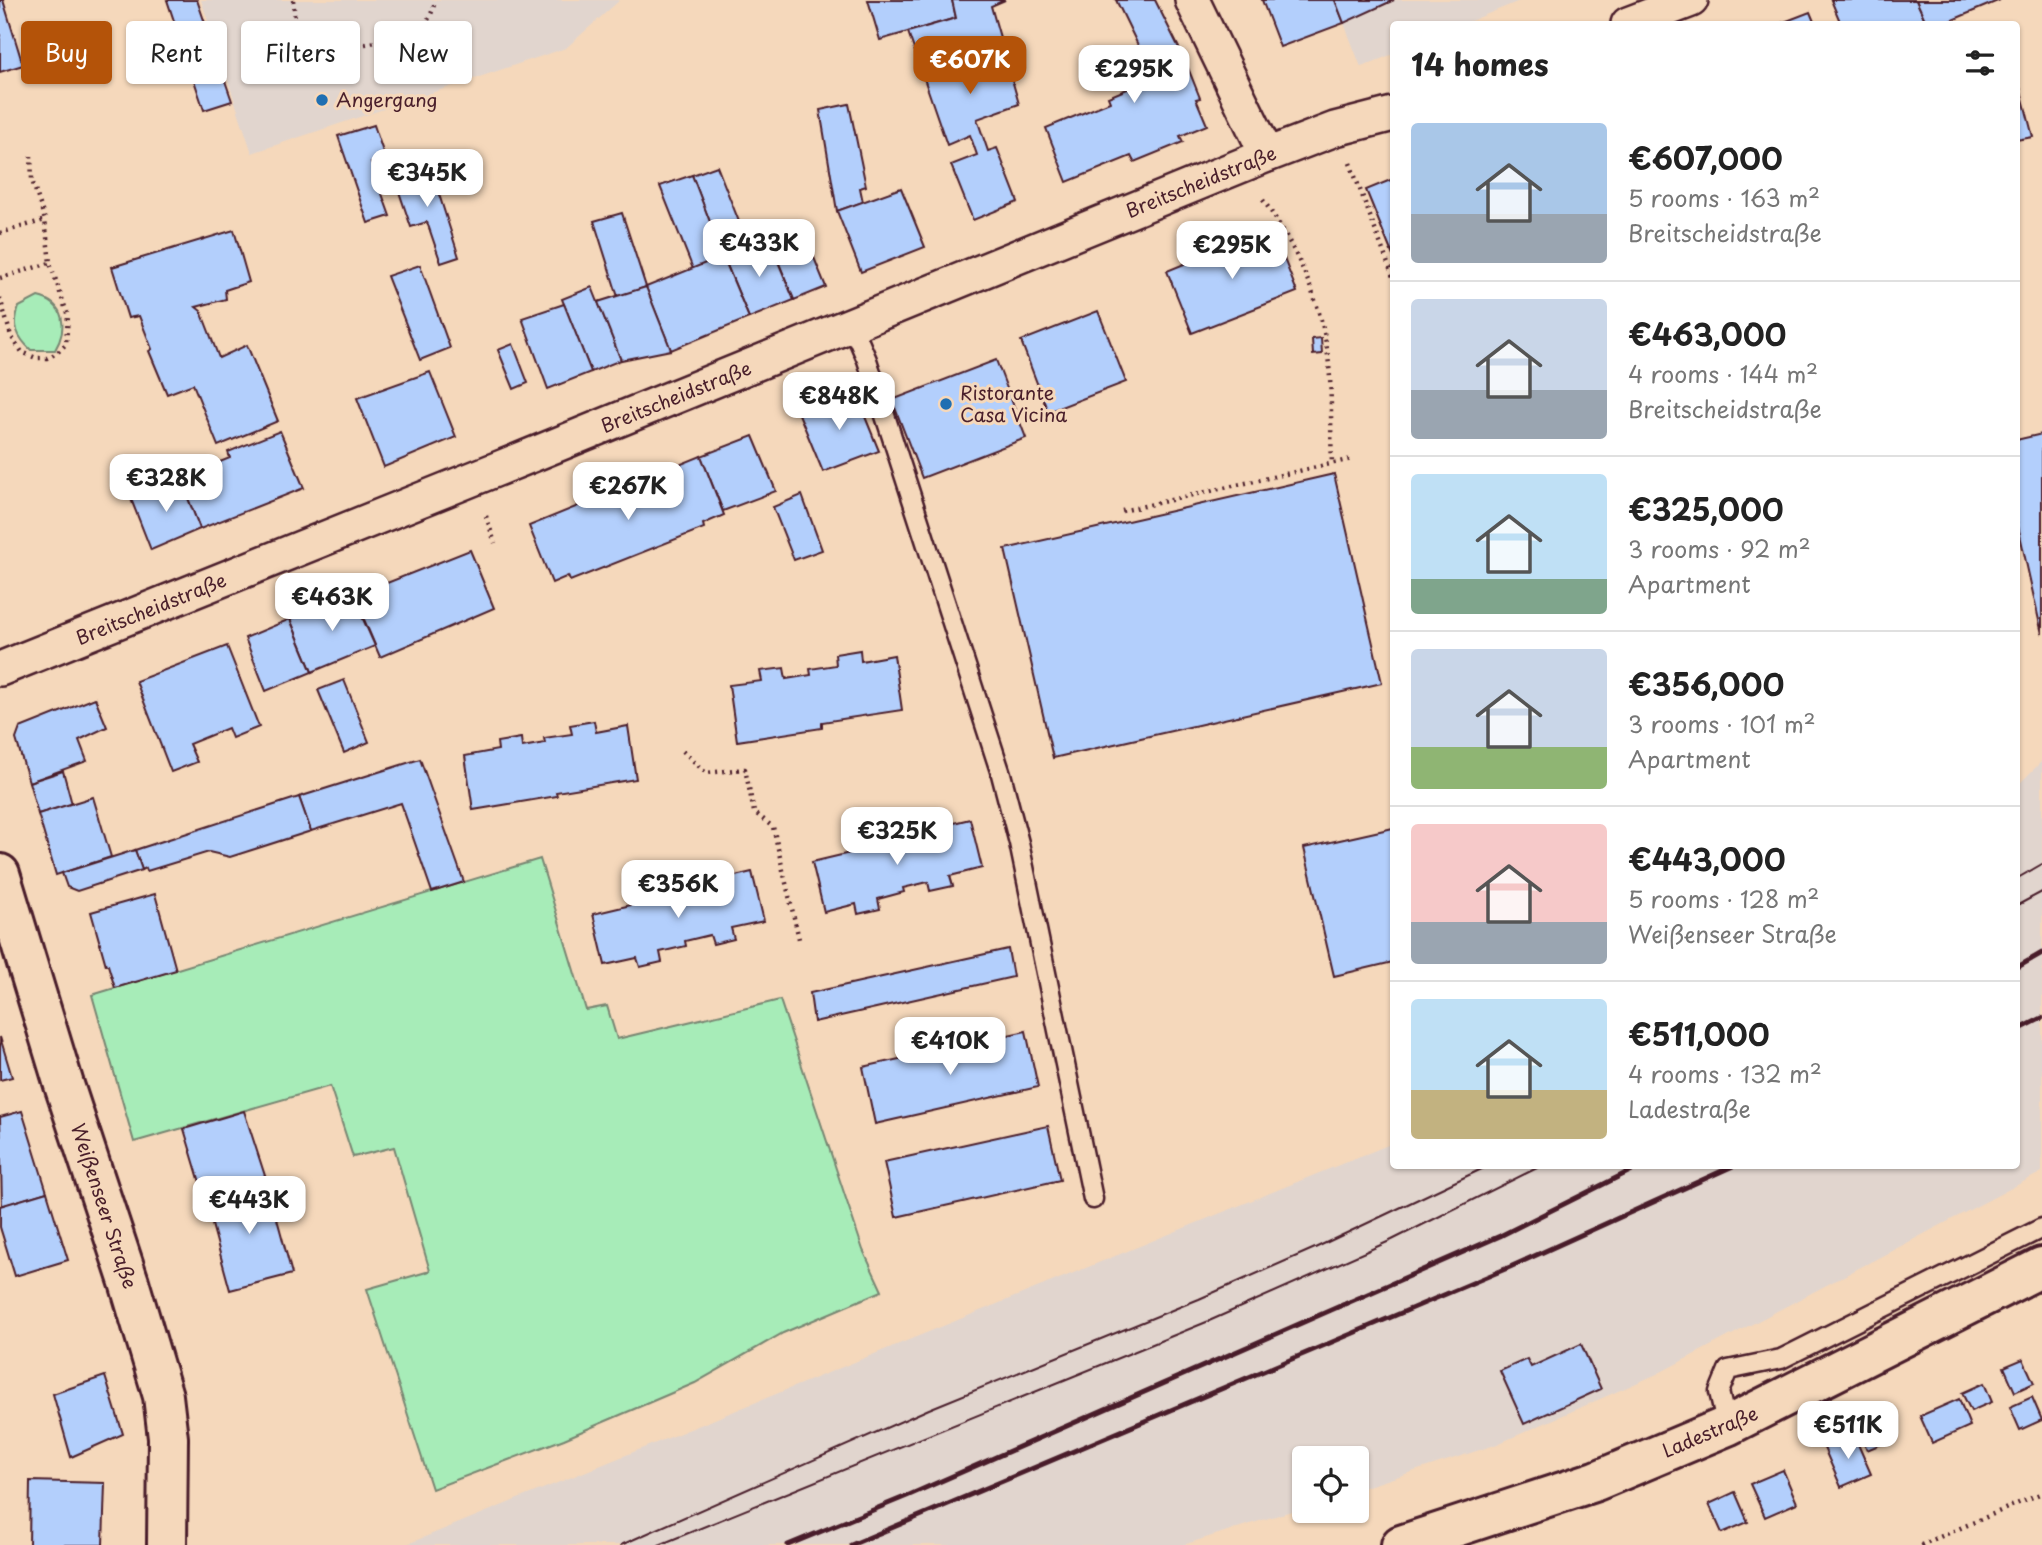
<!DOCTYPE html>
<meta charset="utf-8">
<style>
:root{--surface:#fff;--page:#f6f6f6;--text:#222;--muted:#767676;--line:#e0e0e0;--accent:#b45309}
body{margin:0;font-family:"Playpen Sans",sans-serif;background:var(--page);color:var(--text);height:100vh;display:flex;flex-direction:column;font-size:26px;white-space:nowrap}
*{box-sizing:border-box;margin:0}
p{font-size:23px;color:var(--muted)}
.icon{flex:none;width:38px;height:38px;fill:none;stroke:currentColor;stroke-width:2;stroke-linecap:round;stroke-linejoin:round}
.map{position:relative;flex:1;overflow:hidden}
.drawer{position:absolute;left:1390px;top:21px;width:630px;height:1148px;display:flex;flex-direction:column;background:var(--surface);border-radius:7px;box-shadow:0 2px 5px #0004}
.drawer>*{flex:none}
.banner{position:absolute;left:21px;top:21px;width:665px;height:63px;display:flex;gap:14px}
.buttons{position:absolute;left:1292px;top:1446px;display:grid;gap:14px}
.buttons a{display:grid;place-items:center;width:77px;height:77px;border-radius:7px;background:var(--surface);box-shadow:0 2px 5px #0004;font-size:35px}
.price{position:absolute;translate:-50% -60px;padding:0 16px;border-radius:14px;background:#fff;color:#222;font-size:23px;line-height:46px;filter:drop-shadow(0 2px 4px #0008)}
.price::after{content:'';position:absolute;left:50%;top:42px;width:21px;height:16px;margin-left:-10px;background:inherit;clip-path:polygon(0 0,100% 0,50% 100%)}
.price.selected{background:var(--accent);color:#fff}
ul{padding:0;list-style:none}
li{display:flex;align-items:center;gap:21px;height:175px;padding:0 21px}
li+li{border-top:2px solid var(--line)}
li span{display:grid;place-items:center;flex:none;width:196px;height:140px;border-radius:7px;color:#555}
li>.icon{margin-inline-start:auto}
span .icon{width:84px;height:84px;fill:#fffc;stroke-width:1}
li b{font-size:30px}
h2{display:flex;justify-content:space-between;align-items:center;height:84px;padding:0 21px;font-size:30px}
.pill{padding:0 24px;border-radius:7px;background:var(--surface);box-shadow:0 2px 5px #0004;font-size:24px;line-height:63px}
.pill.selected{background:var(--accent);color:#fff}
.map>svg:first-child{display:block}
.built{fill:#e1d5ce}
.green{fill:#a7ecb8;stroke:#788672;stroke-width:2}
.building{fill:#b3cffc;stroke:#4a1f2b;stroke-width:2}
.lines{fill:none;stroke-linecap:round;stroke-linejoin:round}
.service-casing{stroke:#4a1f2b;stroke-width:23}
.minor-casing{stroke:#4a1f2b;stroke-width:38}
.tertiary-casing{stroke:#4a1f2b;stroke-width:44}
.secondary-casing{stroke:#4a1f2b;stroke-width:44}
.path{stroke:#4a1f2b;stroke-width:4.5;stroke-dasharray:2 5;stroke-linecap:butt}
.service{stroke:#f5d8bb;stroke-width:18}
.minor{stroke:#f5d8bb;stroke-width:33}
.tertiary{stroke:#f5d8bb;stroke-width:38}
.secondary{stroke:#f5d8bb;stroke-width:38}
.tram{stroke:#4a1f2b;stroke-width:2}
.rail{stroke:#4a1f2b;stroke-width:5}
.poi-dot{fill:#1f6fb2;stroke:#f5d8bb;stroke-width:2.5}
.labels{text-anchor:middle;stroke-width:6;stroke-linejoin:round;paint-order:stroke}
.poi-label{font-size:19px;fill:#4a1f2b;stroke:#f5d8bb;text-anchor:start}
.street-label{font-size:19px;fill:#4a1f2b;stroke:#f5d8bb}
</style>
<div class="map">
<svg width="2042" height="1545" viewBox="0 0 2042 1545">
<rect width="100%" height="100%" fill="#f5d8bb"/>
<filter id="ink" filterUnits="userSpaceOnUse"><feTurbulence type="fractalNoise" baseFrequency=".0143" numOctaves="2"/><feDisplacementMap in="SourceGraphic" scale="14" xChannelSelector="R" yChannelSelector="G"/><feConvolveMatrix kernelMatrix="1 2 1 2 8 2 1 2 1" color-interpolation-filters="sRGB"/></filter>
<g filter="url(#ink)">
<g class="built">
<path d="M 201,0 L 620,0 L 566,48 L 252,153 Z"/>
<path d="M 1335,0 L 1522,0 L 1463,24 L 1393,24 L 1393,54 L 1361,67 Z"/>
<path d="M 2042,761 L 2042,1172 L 1657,1374 L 1495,1445 L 1356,1490 L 1356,1458 L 1304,1458 L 1304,1507 L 1183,1545 L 405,1545 L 1393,1143 L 1393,1166 L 2016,1166 L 2016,787 Z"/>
</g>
<g class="green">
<path d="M 38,297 C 65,303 68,328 55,350 L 31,350 C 17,337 12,326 19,307 Z"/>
<path d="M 540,859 L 586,1010 L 607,1006 L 617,1039 L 780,1000 L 863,1250 L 882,1291 L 783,1333 L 695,1383 L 564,1439 L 432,1489 L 367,1289 L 430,1271 L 394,1147 L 353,1157 L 330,1086 L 134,1142 L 92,995 Z"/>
</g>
<g class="building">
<path d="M 0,0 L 3,0 L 23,65 L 0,72 Z"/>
<path d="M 167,0 L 197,0 L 232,101 L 204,110 Z"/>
<path d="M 868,0 L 952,0 L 956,18 L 880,40 Z"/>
<path d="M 952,0 L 1005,0 L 991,6 L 1019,104 L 977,119 L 988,151 L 997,148 L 1018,202 L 973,220 L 951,165 L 977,155 L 970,135 L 947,145 L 908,32 L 956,18 Z"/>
<path d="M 1116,0 L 1155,0 L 1184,58 L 1200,98 L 1196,99 L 1207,125 L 1180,136 L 1183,142 L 1134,162 L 1131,156 L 1067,182 L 1046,128 L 1110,102 L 1108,97 L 1154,78 Z"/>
<path d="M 1262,0 L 1335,0 L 1344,23 L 1280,47 Z"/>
<path d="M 1335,0 L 1394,0 L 1344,23 Z"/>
<path d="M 1831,0 L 1916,0 L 1927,24 L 1841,24 Z"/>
<path d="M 1916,0 L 2000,0 L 1943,24 L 1927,24 Z"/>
<path d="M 1810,12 L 1815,24 L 1779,24 Z"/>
<path d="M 2016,72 L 2033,137 L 2016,140 Z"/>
<path d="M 849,104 L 866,186 L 860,188 L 863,202 L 837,211 L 820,110 Z"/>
<path d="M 374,125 L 385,158 L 371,163 L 390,216 L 368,223 L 338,136 Z"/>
<path d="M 430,166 L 459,257 L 441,263 L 427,222 L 411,227 L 394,177 Z"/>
<path d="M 717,166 L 749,247 L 723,256 L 692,175 Z"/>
<path d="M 692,175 L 723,256 L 693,269 L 660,186 Z"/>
<path d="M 1393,179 L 1393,256 L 1366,190 Z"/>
<path d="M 901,188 L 925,247 L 861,272 L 837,211 Z"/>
<path d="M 622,213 L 646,287 L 618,297 L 594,221 Z"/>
<path d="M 799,221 L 826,287 L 794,300 L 767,234 Z"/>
<path d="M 1272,228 L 1297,292 L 1192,333 L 1167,271 Z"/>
<path d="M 234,230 L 249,282 L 225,290 L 226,299 L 196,307 L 201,311 L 219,358 L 247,345 L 278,421 L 218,446 L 193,384 L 167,394 L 149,351 L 152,349 L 139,316 L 128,318 L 112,267 Z"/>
<path d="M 769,240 L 794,300 L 749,318 L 723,256 Z"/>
<path d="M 723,256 L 749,318 L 671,350 L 646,287 Z"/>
<path d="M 420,265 L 450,348 L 420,360 L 387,276 Z"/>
<path d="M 592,287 L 621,360 L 591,372 L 562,299 Z"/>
<path d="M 646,287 L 671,350 L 621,360 L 598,302 Z"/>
<path d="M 564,304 L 591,372 L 548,389 L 522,318 Z"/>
<path d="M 1098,311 L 1126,382 L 1048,412 L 1021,341 Z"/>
<path d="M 1321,338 L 1322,354 L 1313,355 L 1312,339 Z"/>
<path d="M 513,344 L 528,383 L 514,389 L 498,350 Z"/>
<path d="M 996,360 L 1026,438 L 922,478 L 892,400 Z"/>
<path d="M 430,372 L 456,437 L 384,467 L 357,398 Z"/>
<path d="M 855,392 L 879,451 L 823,472 L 799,414 Z"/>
<path d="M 280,431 L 304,488 L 200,529 L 180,478 L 230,458 L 228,452 Z"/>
<path d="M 2042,434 L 2042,634 L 2016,517 L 2016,440 Z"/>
<path d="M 753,436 L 776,491 L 723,511 L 701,456 Z"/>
<path d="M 701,456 L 724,515 L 703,524 L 704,528 L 570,581 L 568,576 L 552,583 L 529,526 Z"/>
<path d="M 1334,474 L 1382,683 L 1053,758 L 1005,549 Z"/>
<path d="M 180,478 L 200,529 L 151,550 L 131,499 Z"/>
<path d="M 802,495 L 822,550 L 794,560 L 773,507 Z"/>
<path d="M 470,550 L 494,608 L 380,657 L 354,596 Z"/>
<path d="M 352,594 L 375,646 L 312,672 L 290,619 Z"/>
<path d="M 290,619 L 312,672 L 266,691 L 245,638 Z"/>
<path d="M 227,646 L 259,727 L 232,738 L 228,728 L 189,744 L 197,762 L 171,772 L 136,681 Z"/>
<path d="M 860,650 L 861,661 L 894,655 L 902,710 L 822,722 L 822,728 L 737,741 L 729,685 L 762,681 L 760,671 L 784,668 L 786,679 L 811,675 L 810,669 L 836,665 L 835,654 Z"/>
<path d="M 344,680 L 369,742 L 344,753 L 318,690 Z"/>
<path d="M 95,698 L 107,727 L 79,740 L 87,761 L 29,782 L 16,739 L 20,728 Z"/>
<path d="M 594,721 L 596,732 L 628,726 L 636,779 L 556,792 L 557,796 L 473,810 L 465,756 L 498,750 L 497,742 L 521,738 L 522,747 L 545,743 L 544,738 L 572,734 L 570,725 Z"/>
<path d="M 420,759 L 464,882 L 432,892 L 401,803 L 311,831 L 299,797 Z"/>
<path d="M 63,771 L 72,804 L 38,814 L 29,782 Z"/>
<path d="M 93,797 L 111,857 L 56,875 L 38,814 Z"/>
<path d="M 299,797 L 311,831 L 230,857 L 209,852 L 147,871 L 146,868 L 142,870 L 135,850 Z"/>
<path d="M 970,819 L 982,868 L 950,876 L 953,886 L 930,891 L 928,882 L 903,888 L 904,892 L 878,899 L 880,909 L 858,914 L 856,904 L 824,912 L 812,862 L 892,843 L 891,838 Z"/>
<path d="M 1393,828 L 1393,962 L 1334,976 L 1304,848 Z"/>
<path d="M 135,850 L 142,870 L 77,891 L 67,887 L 62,873 Z"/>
<path d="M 752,872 L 764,921 L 731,928 L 734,939 L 713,944 L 710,935 L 685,941 L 686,946 L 660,952 L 662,962 L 640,967 L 637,958 L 605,965 L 593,914 L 673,895 L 672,891 Z"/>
<path d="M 155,894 L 176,970 L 115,988 L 108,965 L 106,965 L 91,912 Z"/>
<path d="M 1008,949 L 1013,977 L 814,1022 L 810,993 Z"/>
<path d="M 1026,1031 L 1038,1087 L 875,1124 L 863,1067 Z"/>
<path d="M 0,1037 L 12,1077 L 0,1080 Z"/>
<path d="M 22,1111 L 47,1192 L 2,1206 L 0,1117 Z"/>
<path d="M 244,1111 L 267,1182 L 205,1199 L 184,1129 Z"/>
<path d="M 1048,1126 L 1060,1180 L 896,1217 L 884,1162 Z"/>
<path d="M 267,1182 L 292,1274 L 230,1290 L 205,1199 Z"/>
<path d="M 47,1192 L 68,1260 L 15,1276 L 0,1227 L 0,1206 Z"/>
<path d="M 1581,1344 L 1601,1389 L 1524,1424 L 1500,1371 L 1527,1359 L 1531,1367 Z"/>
<path d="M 2023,1359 L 2034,1383 L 2015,1392 L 2004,1367 Z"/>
<path d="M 105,1376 L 123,1434 L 71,1457 L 53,1394 Z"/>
<path d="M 1984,1383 L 1992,1402 L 1971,1411 L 1962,1393 Z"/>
<path d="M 2032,1397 L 2042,1420 L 2020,1430 L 2010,1407 Z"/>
<path d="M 1959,1399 L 1970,1426 L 1932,1443 L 1920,1416 Z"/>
<path d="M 1884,1424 L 1891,1440 L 1867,1450 L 1861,1435 Z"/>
<path d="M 1854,1435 L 1871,1474 L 1841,1487 L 1824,1448 Z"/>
<path d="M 1783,1470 L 1797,1503 L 1765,1517 L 1750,1484 Z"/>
<path d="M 30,1481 L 105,1483 L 103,1545 L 29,1545 Z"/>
<path d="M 1735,1492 L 1748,1522 L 1722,1533 L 1709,1504 Z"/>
</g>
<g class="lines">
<g class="service-casing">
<g id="service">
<path d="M 852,325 L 867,360 L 1001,774 L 1019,843 L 1093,1199"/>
<path d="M 1727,1426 L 1719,1392 L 1728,1370 L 1781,1359 L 2042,1228"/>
</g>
</g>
<g class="minor-casing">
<g id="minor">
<path d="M 1192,0 L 1267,155"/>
<path d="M 1628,24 L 1691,0"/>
<path d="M 0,669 L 527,457 L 1267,155 L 1335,129 L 1393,114"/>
</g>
</g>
<g class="tertiary-casing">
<path id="tertiary" d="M 1401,1545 L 1596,1481 L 1727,1426 L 2042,1267"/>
</g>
<g class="secondary-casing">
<path id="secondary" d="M 0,874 L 64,1085 L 129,1282 L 163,1396 L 168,1438 L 167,1545"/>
</g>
<g class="path">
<path d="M 293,0 C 295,13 294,27 302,38 C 319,59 385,39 410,35 C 425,28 432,17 435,0"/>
<path d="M 1350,163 L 1393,277"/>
<path d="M 1263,200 C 1292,240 1318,294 1326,343 C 1333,382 1330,424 1332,463"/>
<path d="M 0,233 L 45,220"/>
<path d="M 0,278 L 50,263"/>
<path d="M 0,298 L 11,336 L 22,352 L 36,358 L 47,358 L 57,353 L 66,344 L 68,316 L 50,263 L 45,220 L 32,180 L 31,156"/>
<path d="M 1122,511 L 1352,459"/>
<path d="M 486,516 L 495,543"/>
<path d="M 683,751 L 706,773 L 745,769 L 754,812 L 773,827 L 799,939"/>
<path d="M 1921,1545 L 2042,1493"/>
</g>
<use href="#service" class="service"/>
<use href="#minor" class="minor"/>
<use href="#tertiary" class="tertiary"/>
<use href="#secondary" class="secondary"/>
<g class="tram">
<path d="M 2016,879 L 2042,864"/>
<path d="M 2016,906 L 2042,892"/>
<path d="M 621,1545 L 929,1409 L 1199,1299 L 1315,1248 L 1488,1166"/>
<path d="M 659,1545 L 1209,1321 L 1392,1240 L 1541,1166"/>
</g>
<g class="rail">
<path d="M 2016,968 L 2042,953"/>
<path d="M 2016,1031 L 2042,1018"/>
<path d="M 788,1545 L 907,1496 L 1500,1236 L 1640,1166"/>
<path d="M 851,1545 L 1510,1267 L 1733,1166"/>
</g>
</g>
</g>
<g class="poi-dot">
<circle cx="322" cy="100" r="7"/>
<circle cx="946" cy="404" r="7"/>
</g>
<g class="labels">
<g class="poi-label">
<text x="336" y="107">Angergang</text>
<text x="960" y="400">Ristorante<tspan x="960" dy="22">Casa Vicina</tspan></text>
</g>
<g class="street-label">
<text transform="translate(1201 182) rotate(-22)" y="7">Breitscheidstraße</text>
<text transform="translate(676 397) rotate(-22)" y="7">Breitscheidstraße</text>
<text transform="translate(151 609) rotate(-22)" y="7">Breitscheidstraße</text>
<text transform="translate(104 1206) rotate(72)" y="7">Weißenseer Straße</text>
<text transform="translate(1710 1432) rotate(-23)" y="7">Ladestraße</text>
</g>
</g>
</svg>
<div class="buttons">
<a><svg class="icon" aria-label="locate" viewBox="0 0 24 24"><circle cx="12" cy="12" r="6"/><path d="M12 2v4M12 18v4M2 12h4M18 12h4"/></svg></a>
</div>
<b class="price selected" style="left:970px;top:96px">€607K</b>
<b class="price" style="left:1134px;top:105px">€295K</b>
<b class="price" style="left:427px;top:209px">€345K</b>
<b class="price" style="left:759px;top:279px">€433K</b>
<b class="price" style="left:1232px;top:281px">€295K</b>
<b class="price" style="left:839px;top:432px">€848K</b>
<b class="price" style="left:166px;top:514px">€328K</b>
<b class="price" style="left:628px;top:522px">€267K</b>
<b class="price" style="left:332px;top:633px">€463K</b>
<b class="price" style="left:897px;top:867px">€325K</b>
<b class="price" style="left:678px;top:920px">€356K</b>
<b class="price" style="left:950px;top:1077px">€410K</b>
<b class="price" style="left:249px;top:1236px">€443K</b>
<b class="price" style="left:1848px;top:1461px">€511K</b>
<div class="banner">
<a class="pill selected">Buy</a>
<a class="pill">Rent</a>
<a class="pill">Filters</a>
<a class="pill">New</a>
</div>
<section class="drawer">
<h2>14 homes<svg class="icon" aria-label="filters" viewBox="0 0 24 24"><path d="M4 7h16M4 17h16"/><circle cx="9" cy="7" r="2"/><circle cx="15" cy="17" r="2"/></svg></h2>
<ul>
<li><span style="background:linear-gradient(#a9c7e8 65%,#9aa5b1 0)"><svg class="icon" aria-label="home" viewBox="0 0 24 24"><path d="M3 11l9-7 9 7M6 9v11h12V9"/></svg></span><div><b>€607,000</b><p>5 rooms · 163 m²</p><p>Breitscheidstraße</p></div></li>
<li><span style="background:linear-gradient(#c9d6e8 65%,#9aa5b1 0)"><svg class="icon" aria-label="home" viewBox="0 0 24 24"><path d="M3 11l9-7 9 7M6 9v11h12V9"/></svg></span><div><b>€463,000</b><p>4 rooms · 144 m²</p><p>Breitscheidstraße</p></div></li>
<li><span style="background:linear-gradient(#bfe0f5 75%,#7fa58c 0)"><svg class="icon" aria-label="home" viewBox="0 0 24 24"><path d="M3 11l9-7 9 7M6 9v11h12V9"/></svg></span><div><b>€325,000</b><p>3 rooms · 92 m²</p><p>Apartment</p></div></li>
<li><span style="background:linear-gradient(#c9d6e8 70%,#8fb573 0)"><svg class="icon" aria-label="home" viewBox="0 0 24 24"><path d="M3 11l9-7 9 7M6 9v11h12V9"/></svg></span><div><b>€356,000</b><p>3 rooms · 101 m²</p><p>Apartment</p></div></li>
<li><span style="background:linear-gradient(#f6c9c9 70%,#9aa5b1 0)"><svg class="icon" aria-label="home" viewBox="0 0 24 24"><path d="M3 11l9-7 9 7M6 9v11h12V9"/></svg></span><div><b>€443,000</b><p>5 rooms · 128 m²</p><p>Weißenseer Straße</p></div></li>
<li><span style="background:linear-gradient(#bfe0f5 65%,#c2b280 0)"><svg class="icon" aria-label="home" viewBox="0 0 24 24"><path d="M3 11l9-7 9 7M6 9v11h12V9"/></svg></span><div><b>€511,000</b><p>4 rooms · 132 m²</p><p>Ladestraße</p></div></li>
</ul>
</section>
</div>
